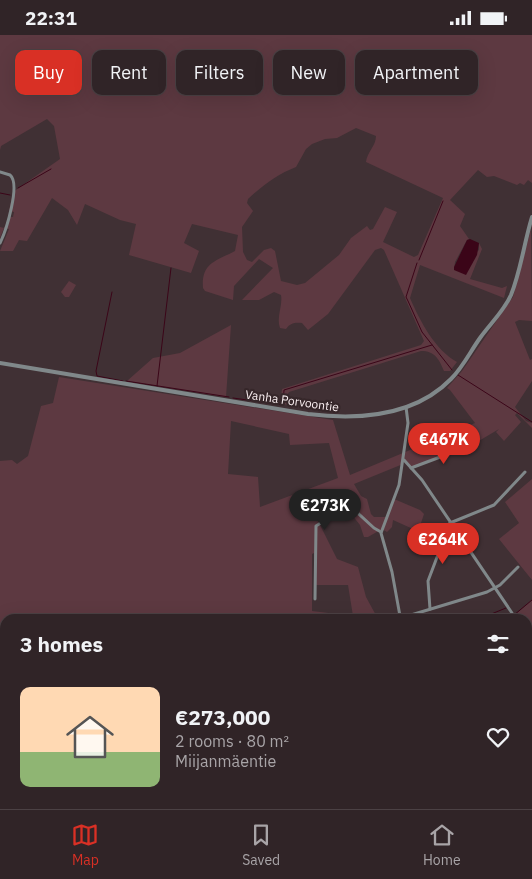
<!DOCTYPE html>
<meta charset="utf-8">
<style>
:root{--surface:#302427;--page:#382c2f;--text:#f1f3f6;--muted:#a8a4a7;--line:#4b4144;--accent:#d93025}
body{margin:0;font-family:"IBM Plex Sans",sans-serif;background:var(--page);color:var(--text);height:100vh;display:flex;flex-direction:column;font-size:19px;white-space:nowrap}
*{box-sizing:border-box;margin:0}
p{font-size:16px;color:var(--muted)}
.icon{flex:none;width:28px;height:28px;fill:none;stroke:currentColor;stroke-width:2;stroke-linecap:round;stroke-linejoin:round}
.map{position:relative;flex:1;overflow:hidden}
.side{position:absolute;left:0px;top:579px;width:532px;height:196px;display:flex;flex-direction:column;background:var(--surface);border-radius:15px 15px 0 0;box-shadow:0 5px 20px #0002,0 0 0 1px var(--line)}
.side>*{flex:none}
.hud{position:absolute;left:15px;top:15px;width:502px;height:45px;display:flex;gap:10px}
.price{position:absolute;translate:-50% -42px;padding:0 11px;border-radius:18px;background:var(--accent);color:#fff;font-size:16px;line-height:32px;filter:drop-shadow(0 1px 2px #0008)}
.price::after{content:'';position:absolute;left:50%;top:30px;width:15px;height:11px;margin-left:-8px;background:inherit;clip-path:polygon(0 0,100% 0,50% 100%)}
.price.active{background:#222;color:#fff}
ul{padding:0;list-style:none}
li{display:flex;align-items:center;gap:15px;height:125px;padding:0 20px}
li span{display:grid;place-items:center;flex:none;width:140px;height:100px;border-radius:10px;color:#555}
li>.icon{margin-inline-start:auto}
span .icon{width:60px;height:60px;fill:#fffc;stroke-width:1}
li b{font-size:21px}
h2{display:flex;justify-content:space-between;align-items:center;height:60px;padding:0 20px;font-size:21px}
.tag{padding:0 18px;border-radius:10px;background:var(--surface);box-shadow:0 5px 20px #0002,0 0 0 1px var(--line);font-size:18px;line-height:45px}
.tag.active{background:var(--accent);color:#fff}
.status{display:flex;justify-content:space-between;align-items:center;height:35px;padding:0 25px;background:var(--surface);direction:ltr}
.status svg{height:14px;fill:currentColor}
.menu{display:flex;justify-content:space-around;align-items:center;height:70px;border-top:1px solid var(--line);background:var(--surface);font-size:14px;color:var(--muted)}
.menu a{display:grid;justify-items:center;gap:2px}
.menu .active{color:var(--accent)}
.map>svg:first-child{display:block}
.green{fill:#5d3941;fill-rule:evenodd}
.water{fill:#3b0518}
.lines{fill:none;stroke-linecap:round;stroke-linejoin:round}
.stream{stroke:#3b0518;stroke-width:1}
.minor{stroke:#80888a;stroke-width:3}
.tertiary{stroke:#80888a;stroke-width:4}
.labels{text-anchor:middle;stroke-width:4.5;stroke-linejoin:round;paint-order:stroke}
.street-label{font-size:12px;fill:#f8edef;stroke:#36272a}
</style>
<div class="status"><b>22:31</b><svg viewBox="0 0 49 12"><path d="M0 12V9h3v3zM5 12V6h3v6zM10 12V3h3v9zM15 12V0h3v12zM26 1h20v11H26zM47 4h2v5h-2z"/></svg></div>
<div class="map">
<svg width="532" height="774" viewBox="0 0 532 774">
<rect width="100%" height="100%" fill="#403034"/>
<g class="green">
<path d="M 0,0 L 532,0 L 532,148 L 528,145 L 524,150 L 520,148 L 517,150 L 494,141 L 487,142 L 478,135 L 450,165 L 465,179 L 460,191 L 469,204 L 467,205 L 455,227 L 454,235 L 479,215 L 479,208 L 482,214 L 470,244 L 502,253 L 507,251 L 504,263 L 420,230 L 410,263 C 420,286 435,315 457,327 L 450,336 L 444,336 C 439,324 435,316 421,316 L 289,357 L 286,362 L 288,370 L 280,368 L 282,354 L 421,310 L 424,306 L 384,215 L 381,213 L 375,215 L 328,279 L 308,295 L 302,288 C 295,287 290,288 286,294 L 280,293 C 276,282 283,271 281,260 L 274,257 L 259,265 L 242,265 L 273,233 L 259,224 L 234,251 L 233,265 L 205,256 L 203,253 C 201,228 216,226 235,216 L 238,200 L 192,189 L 184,208 L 199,216 L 191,238 L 129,220 L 136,189 L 120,185 L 85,169 L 77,190 L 68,175 L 52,163 L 27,206 L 19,205 L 13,216 L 0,216 L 9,194 L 4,193 L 0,203 L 0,192 L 4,193 L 9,182 L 13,182 L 14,177 L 9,176 L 13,157 L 60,124 L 54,91 L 47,84 L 1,111 L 0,115 ZM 356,93 L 376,101 C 376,111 367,117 366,127 L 443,163 L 418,220 L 414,222 L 383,207 L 397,177 L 385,172 L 373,194 L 370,195 L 367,191 L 351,203 L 339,220 L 305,248 L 297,250 L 281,246 L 275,216 L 271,213 L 264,215 L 252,227 L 247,225 L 243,217 L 242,192 L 253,176 L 247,168 L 248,164 C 263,150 278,139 296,132 L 306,114 L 312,109 L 325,104 L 337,103 Z"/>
<path d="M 531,194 L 532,286 L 519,285 L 515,287 L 530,325 L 532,324 L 532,346 L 515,372 L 526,386 L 532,388 L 532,393 L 517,378 L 515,380 L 521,387 L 504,406 L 496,397 L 499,394 L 472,410 L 411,433 L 403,425 L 403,429 L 354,449 L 361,461 L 367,464 L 371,479 L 374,482 L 387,482 L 394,464 L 420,475 L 424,479 L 420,491 L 413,494 L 393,485 L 392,492 L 387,497 L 382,494 L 368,502 L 364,502 L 360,490 L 348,475 L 348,469 L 318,486 L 337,524 L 358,532 L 366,562 L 378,584 L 5,584 L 5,770 L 528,770 L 528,584 L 510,584 L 532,565 L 532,774 L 0,774 L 0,426 L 12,425 L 17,429 L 28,421 L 41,371 L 53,368 L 59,342 L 333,385 L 350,440 L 475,388 L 450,355 L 447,353 L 462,336 L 513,262 ZM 231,386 L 289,399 L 290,410 L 329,408 L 338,443 L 260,472 L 258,442 L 228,439 ZM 314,518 L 314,550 L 348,550 L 353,581 L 312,576 L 312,519 Z"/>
<path d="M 69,246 L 76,250 L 69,262 L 65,262 L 61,257 Z"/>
<path d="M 231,290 L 226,362 L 127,346 L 153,323 L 180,318 Z"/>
<path d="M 532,444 L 532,545 L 499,504 L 519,488 L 505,467 Z"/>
</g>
<path class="water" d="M 470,204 L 479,208 L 477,220 L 466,240 L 454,235 L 454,232 L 467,205 Z"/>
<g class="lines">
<g class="stream">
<path d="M 18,153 L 51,134"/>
<path d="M 0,158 L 10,160"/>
<path d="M 419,225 L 443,166"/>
<path d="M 417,228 L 406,262 L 408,266 L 422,297 L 452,335"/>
<path d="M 112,257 L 96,336 L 97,341 L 123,346"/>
<path d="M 458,340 L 532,387"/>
<path d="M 126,346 L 229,362"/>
<path d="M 157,351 L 171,233"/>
<path d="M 233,363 L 283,370 L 284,355 L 432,310"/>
<path d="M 513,578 L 514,580 L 532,565"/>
<path d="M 479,584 L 506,573"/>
</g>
<g class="minor">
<path d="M 0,137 L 10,140 C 21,149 6,196 0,208"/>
<path d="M 406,372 L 408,388 L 399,450 L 381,498 L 392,537 L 400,581 L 411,580 L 487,557 L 500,550 L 518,532"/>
<path d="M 404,425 L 422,445 L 512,578"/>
<path d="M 411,433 L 472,410"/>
<path d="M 450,488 L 494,470 L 525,437"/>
<path d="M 315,564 L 316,491 L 349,470 L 374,493 L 381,497"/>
<path d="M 430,574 L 428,546 L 450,488"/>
</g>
<path class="tertiary" d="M 0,328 L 308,379 C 357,385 414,382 451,344 C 463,332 470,317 480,303 C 490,289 504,276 511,260 C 521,235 524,208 532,182"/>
</g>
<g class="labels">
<g class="street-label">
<text transform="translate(292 366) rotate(8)" y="4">Vanha Porvoontie</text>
</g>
</g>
</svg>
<b class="price" style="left:444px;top:430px">€467K</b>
<b class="price active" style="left:325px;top:496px">€273K</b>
<b class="price" style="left:443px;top:530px">€264K</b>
<div class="hud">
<a class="tag active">Buy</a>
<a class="tag">Rent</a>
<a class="tag">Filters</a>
<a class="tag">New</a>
<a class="tag">Apartment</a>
</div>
<section class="side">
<h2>3 homes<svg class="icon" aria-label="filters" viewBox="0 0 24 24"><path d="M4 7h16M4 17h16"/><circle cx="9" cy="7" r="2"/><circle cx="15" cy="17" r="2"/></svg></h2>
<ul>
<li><span style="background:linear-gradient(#ffd9b3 65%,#8fb573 0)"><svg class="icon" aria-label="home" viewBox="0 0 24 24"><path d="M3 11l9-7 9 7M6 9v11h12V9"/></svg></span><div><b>€273,000</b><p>2 rooms · 80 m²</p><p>Miijanmäentie</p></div><svg class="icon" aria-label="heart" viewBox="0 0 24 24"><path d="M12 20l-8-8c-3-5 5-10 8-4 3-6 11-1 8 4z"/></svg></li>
</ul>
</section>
</div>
<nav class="menu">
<a class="active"><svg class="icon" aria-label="map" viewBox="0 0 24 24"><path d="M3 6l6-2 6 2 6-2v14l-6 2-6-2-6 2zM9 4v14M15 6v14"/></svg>Map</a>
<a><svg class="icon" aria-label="saved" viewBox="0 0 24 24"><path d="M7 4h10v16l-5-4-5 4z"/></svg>Saved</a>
<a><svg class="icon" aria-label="home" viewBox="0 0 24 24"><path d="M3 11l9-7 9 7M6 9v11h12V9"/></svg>Home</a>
</nav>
